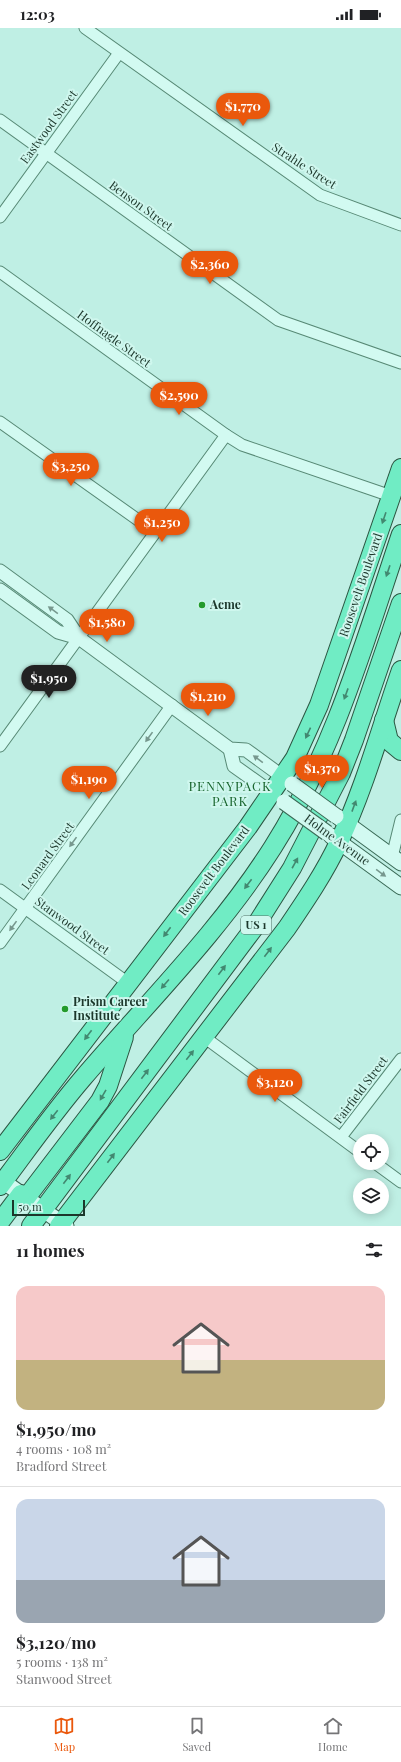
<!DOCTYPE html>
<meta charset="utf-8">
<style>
:root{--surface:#fff;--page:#f6f6f6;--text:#202124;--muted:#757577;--line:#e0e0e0;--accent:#ea580c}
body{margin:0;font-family:"Playfair Display",serif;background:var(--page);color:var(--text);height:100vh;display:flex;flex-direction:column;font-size:15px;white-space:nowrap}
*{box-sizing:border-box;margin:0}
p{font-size:13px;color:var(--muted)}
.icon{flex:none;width:22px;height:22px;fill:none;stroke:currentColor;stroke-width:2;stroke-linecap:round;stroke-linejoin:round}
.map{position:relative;height:1198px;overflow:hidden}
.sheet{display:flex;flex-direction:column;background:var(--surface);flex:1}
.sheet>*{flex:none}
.buttons{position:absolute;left:353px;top:1106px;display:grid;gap:8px}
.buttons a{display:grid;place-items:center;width:36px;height:36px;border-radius:50%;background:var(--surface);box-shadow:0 2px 10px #0003;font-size:20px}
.scale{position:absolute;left:12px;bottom:10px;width:73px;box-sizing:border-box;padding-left:4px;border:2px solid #1c372b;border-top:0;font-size:11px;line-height:14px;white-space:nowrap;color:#1c372b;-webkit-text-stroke:3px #cff7ee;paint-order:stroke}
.price{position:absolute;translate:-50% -34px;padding:0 9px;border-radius:14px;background:var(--accent);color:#fff;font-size:13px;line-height:26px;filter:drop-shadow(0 1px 2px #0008)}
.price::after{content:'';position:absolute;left:50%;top:24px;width:12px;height:9px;margin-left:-6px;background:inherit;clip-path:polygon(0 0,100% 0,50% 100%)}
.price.selected{background:#222;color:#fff}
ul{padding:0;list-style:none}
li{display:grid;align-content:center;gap:8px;height:212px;padding:0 16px}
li+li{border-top:1px solid var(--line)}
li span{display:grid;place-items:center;height:124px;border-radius:12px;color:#555}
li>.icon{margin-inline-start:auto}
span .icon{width:72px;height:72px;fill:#fffc;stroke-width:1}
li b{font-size:17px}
h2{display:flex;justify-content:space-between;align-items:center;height:48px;padding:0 16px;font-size:17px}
.status{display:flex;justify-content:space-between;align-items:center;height:28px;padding:0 20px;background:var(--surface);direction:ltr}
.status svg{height:11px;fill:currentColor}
.dock{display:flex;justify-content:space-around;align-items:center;height:56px;border-top:1px solid var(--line);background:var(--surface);font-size:11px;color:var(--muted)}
.dock a{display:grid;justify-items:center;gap:2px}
.dock .selected{color:var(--accent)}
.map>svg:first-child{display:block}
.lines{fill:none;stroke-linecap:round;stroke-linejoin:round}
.minor-casing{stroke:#578975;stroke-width:13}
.tertiary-casing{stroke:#578975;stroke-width:15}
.secondary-casing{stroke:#3a6a56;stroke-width:17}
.trunk-casing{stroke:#2b5642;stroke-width:20}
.minor{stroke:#d2faf1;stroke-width:11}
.tertiary{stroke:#d2faf1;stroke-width:13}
.secondary{stroke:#d2faf1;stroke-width:15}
.trunk{stroke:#70ecc4;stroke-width:18}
.secondary-bridge-casing{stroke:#3a6a56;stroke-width:17;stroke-linecap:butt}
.secondary-bridge{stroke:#d2faf1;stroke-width:15}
.oneway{fill:#428870}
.oneway2{fill:#77988e}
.poi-dot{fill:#249a2c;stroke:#cff7ee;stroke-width:1.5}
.labels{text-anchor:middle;stroke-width:4;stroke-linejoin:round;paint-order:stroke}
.shield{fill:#cff7ee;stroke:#527166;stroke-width:1}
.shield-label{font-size:11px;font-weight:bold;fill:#1c372b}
.street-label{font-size:12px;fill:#1c372b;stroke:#cff7ee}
.poi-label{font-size:12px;font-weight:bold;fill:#1c372b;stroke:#cff7ee;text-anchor:start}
.neighbourhood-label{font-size:13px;letter-spacing:1px;fill:#1a662f;stroke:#cff7ee}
</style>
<div class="status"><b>12:03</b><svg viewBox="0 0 49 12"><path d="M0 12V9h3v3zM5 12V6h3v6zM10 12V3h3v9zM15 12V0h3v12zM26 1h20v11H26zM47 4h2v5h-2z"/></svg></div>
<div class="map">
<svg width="401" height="1198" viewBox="0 0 401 1198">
<rect width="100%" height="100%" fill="#bfefe4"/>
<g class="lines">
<g class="minor-casing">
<g id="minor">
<path d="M 85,0 L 320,167 L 401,197"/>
<path d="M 0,92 L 278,292 L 401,335"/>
<path d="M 0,189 L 119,25"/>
<path d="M 0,244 L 226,407 L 242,417 L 391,468"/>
<path d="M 0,394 L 155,504"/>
<path d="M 0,718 L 226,407"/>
<path d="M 392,829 L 401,792"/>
<path d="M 0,862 L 128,955"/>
<path d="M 0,915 L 172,677"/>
<path d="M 204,1009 L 360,1124"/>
<path d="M 341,1109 L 401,1031"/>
<path d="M 375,1135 L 401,1154"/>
</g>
</g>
<g class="tertiary-casing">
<g id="tertiary">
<path d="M 0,543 L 67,592 L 79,610 L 230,721 L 246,722 L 283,749"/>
<path d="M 0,562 L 58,604 L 79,610"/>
<path d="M 230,721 L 234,738 L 272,765"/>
</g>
</g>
<g class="secondary-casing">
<g id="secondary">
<path d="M 338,789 L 401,835"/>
<path d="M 331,808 L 401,859"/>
<path d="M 0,1151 L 66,1198"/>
</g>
</g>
<g class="trunk-casing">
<g id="trunk">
<path d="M 384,692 L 389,713 L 401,723"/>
<path d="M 0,1123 L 248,799 L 295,730 L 319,677 L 401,440"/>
<path d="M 0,1158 C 27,1122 53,1085 83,1050 C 147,975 220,903 273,819 C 334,723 365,613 401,506"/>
<path d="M 26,1170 L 100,1073 L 108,1058 L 124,1009"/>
<path d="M 0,1194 L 21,1166"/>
<path d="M 31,1198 L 254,900 L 292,840 L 341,745 L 354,712 L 401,575"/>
<path d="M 59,1198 L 287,900 C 306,872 325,844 339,814 C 365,759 381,699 401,642"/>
</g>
</g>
<use href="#minor" class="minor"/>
<use href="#tertiary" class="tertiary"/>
<use href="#secondary" class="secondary"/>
<use href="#trunk" class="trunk"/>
<g class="secondary-bridge-casing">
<g id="secondary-bridge">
<path d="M 292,756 L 336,788"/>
<path d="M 284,774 L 327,805"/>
</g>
</g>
<use href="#secondary-bridge" class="secondary-bridge"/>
</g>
<defs><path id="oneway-solid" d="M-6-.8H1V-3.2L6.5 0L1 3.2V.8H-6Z"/></defs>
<g class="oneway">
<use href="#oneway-solid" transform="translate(384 490) rotate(109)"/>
<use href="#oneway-solid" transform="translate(388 543) rotate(109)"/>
<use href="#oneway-solid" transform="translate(346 666) rotate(110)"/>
<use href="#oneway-solid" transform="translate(308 705) rotate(115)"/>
<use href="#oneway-solid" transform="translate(354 778) rotate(-70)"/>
<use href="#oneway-solid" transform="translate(295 835) rotate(-61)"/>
<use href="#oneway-solid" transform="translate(248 856) rotate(127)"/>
<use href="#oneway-solid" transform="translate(167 904) rotate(127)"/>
<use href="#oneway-solid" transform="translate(268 924) rotate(-53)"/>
<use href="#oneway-solid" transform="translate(222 942) rotate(-53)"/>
<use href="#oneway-solid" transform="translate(165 956) rotate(131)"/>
<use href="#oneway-solid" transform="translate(88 1007) rotate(127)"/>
<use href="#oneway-solid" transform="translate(190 1027) rotate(-52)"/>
<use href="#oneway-solid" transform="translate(145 1046) rotate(-53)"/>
<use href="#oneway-solid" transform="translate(103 1067) rotate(120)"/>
<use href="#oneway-solid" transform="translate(54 1087) rotate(128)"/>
<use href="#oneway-solid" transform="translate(111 1130) rotate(-53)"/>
<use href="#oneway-solid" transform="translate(67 1151) rotate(-53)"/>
</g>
<g class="oneway2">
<use href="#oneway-solid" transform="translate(53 582) rotate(-144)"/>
<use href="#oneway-solid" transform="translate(149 709) rotate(126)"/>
<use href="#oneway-solid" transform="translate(258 731) rotate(-144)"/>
<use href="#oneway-solid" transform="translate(73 814) rotate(126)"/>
<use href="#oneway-solid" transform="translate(381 845) rotate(36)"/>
<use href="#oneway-solid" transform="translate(13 898) rotate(126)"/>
</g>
<g class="poi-dot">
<circle cx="202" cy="577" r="4"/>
<circle cx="65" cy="981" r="4"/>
</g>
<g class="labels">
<rect class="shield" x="241" y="888" width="30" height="18" rx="3"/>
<g class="shield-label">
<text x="256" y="901">US 1</text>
</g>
<g class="street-label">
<text transform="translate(49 99) rotate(-54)" y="4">Eastwood Street</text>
<text transform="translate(304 138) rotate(33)" y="4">Strahle Street</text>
<text transform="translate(141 178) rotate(36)" y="4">Benson Street</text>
<text transform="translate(114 311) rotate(36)" y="4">Hoffnagle Street</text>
<text transform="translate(361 557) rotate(-71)" y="4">Roosevelt Boulevard</text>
<text transform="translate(337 812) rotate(36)" y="4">Holme Avenue</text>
<text transform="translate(48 828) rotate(-54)" y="4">Leonard Street</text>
<text transform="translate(214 843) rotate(-53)" y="4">Roosevelt Boulevard</text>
<text transform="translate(72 898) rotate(36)" y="4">Stanwood Street</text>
<text transform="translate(361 1062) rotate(-53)" y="4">Fairfield Street</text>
</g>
<g class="poi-label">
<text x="210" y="581">Acme</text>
<text x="73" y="978">Prism Career<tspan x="73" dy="14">Institute</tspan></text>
</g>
<g class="neighbourhood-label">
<text x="230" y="763">PENNYPACK<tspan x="230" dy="15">PARK</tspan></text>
</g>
</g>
</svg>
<div class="buttons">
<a><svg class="icon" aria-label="locate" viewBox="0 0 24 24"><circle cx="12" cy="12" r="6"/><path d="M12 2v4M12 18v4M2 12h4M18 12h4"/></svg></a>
<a><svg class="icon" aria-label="layers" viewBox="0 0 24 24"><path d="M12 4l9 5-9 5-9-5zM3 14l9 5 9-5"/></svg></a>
</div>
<div class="scale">50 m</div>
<b class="price" style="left:243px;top:99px">$1,770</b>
<b class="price" style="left:210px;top:257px">$2,360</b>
<b class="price" style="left:179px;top:388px">$2,590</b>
<b class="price" style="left:71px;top:459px">$3,250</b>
<b class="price" style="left:162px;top:515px">$1,250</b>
<b class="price" style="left:107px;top:615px">$1,580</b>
<b class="price selected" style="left:49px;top:671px">$1,950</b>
<b class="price" style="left:208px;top:689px">$1,210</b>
<b class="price" style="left:322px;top:761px">$1,370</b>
<b class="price" style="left:89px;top:772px">$1,190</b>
<b class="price" style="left:275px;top:1075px">$3,120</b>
</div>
<section class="sheet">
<h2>11 homes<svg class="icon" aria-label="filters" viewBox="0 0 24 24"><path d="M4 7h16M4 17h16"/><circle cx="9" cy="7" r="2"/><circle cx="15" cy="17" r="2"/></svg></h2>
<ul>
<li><span style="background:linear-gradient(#f6c9c9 60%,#c2b280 0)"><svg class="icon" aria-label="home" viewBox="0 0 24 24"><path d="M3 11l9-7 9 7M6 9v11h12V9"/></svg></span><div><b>$1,950/mo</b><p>4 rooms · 108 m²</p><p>Bradford Street</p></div></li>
<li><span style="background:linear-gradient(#c9d6e8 65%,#9aa5b1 0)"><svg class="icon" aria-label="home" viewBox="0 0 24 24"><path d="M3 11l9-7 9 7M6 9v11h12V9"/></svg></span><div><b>$3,120/mo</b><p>5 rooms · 138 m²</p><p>Stanwood Street</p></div></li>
</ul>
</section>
<nav class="dock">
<a class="selected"><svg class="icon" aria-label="map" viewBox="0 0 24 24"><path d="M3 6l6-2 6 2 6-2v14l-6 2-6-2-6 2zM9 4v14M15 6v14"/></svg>Map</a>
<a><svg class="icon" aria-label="saved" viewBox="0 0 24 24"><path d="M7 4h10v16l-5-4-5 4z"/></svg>Saved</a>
<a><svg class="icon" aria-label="home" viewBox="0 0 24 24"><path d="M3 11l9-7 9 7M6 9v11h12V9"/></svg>Home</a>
</nav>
